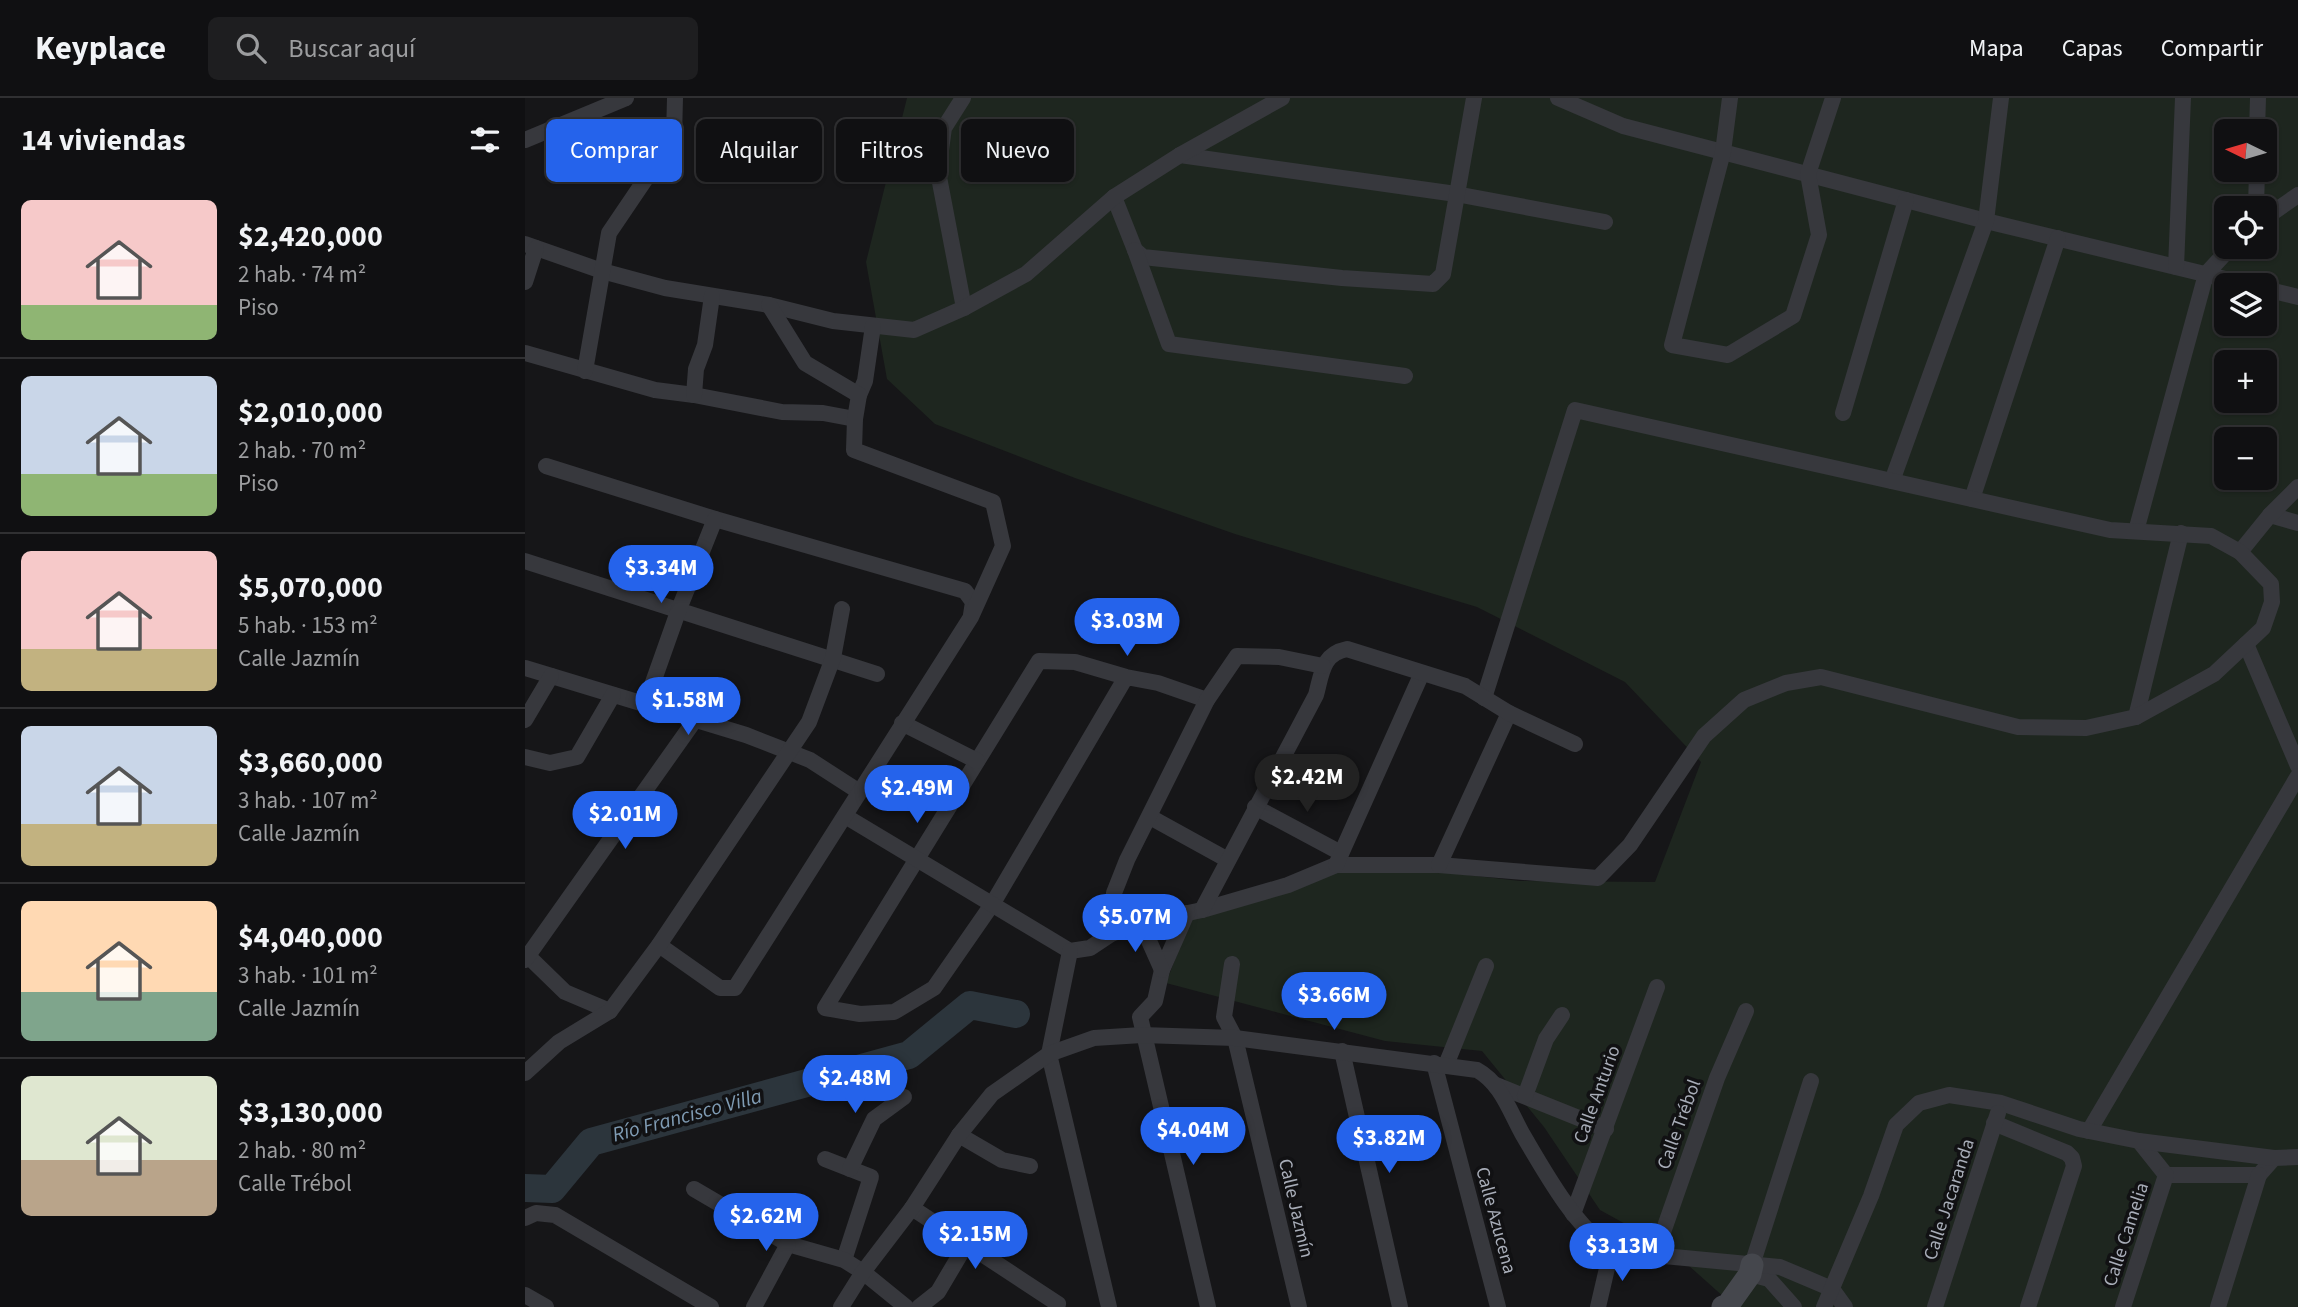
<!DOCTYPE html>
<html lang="es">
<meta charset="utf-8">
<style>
:root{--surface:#101012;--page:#1e1e20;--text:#f1f3f6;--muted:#9c9d9f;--line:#303032;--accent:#2563eb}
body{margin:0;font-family:"Source Sans 3",sans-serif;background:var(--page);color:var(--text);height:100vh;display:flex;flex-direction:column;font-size:26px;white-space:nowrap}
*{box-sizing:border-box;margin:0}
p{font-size:23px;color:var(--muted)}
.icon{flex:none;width:38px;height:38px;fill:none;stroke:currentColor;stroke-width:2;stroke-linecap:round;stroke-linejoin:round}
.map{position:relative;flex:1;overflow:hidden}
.side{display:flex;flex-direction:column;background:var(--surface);width:525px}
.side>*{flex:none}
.hud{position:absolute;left:21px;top:21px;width:665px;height:63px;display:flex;gap:14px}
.needle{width:46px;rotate:275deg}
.fabs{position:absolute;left:1689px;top:21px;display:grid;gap:14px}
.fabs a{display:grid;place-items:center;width:63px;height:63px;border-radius:10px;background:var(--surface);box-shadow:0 2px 5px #0004,0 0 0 2px var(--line);font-size:35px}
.price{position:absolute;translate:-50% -60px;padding:0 16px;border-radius:24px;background:var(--accent);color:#fff;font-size:23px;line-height:46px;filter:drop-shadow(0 2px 4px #0008)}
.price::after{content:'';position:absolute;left:50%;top:42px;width:21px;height:16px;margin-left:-10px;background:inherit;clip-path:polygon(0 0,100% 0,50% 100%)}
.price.selected{background:#222;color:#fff}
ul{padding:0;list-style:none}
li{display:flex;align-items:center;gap:21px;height:175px;padding:0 21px}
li+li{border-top:2px solid var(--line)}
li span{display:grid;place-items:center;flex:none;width:196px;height:140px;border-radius:10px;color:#555}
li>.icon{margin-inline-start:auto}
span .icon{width:84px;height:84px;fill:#fffc;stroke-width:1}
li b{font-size:30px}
h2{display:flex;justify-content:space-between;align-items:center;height:84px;padding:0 21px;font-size:30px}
.pill{padding:0 24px;border-radius:10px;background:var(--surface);box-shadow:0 2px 5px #0004,0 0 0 2px var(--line);font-size:24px;line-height:63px}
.pill.selected{background:var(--accent);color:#fff}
header{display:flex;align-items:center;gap:42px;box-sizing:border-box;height:98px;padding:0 35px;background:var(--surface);border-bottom:2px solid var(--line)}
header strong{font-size:33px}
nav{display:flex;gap:38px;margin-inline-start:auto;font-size:24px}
.search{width:490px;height:63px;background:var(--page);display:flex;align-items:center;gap:18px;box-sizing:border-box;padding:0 24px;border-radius:10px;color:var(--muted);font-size:26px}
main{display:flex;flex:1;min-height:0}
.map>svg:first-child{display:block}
.green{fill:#1e261f;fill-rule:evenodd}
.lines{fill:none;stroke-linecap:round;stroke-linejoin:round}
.river{stroke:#2c353c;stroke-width:28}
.street{stroke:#37383d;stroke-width:16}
.secondary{stroke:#45474d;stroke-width:23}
.labels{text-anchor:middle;stroke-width:7;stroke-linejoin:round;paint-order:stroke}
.street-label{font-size:19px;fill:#a8adb8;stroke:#111113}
.water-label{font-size:21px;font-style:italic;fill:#7f9bb3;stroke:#111113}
</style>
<header>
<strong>Keyplace</strong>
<div class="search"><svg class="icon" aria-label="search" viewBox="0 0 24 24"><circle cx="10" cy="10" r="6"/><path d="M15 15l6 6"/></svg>Buscar aquí</div>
<nav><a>Mapa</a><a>Capas</a><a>Compartir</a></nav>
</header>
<main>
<section class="side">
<h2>14 viviendas<svg class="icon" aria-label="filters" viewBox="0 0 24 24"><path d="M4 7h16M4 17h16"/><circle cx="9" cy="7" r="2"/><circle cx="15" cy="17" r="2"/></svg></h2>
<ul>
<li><span style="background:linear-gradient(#f6c9c9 75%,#8fb573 0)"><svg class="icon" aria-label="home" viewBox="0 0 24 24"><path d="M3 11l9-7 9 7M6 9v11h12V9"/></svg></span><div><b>$2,420,000</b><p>2 hab. · 74 m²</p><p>Piso</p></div></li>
<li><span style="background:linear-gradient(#c9d6e8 70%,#8fb573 0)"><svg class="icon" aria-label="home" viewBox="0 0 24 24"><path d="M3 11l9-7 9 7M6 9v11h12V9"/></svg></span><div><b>$2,010,000</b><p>2 hab. · 70 m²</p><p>Piso</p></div></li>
<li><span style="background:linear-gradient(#f6c9c9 70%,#c2b280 0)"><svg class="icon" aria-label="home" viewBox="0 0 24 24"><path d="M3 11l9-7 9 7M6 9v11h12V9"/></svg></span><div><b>$5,070,000</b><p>5 hab. · 153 m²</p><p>Calle Jazmín</p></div></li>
<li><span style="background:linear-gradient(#c9d6e8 70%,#c2b280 0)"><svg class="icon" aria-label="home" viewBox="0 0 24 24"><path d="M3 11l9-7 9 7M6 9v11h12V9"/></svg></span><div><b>$3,660,000</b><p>3 hab. · 107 m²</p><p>Calle Jazmín</p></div></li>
<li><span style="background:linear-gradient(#ffd9b3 65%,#7fa58c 0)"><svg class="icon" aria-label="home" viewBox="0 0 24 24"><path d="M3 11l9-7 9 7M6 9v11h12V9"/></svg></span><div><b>$4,040,000</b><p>3 hab. · 101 m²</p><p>Calle Jazmín</p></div></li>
<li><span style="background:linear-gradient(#dfe7d0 60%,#b9a48a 0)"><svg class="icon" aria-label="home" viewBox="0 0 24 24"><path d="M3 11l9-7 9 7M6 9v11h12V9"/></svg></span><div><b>$3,130,000</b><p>2 hab. · 80 m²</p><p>Calle Trébol</p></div></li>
</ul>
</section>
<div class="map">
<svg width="1773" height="1209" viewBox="0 0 1773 1209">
<rect width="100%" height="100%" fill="#161618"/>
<path class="green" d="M 382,0 L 1773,0 L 1773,1209 L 1210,1209 L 1144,1150 L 1075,1112 L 1019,1029 L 957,953 L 860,943 L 641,885 L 672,805 L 816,768 L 908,773 L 995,783 L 1130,784 L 1176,664 L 1100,584 L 952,509 L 710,436 L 550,380 L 410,326 L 362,281 L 341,164 ZM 1701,33 L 1740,33 L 1740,72 L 1701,72 ZM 1701,110 L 1740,110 L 1740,149 L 1701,149 ZM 1701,187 L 1740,187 L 1740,226 L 1701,226 ZM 1701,264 L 1740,264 L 1740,303 L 1701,303 ZM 1701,341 L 1740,341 L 1740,380 L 1701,380 Z"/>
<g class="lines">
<path class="river" d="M 0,1090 L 27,1091 L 66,1044 L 384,957 L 445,907 L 491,916"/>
<g class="street">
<path d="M 438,0 L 419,30 L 413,74 L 439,210"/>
<path d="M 1033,0 L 1098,28 L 1461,123 L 1725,187"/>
<path d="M 1205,0 L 1198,54 L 1147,247 L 1203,257 L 1268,218 L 1294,137 L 1283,76 L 1308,0"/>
<path d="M 1732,33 L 1733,0"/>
<path d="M 0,42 L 101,0"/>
<path d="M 655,57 L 931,96 L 1080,124"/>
<path d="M 589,99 L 610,152 L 618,159 L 817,180 L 908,186 L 918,176 L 949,0"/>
<path d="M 1731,110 L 1732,72"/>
<path d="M 1740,120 L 1773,97"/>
<path d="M 0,146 L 77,173 L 140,190 L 244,207 L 308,223 L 389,232 L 439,210 L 501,176 L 589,99 L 655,57 L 757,0"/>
<path d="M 610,152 L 644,246 L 880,278"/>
<path d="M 1651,169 L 1658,0"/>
<path d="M 0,184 L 11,150"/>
<path d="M 1740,191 L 1773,199"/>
<path d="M 0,255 L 130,292 L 169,297 L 257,314 L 298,315 L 330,321"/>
<path d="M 60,273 L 84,135 L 149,39 L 150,0"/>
<path d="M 169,297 L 171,271 L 180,247 L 187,198"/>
<path d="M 334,297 L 340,283 L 348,228"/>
<path d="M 1318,315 L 1381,102"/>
<path d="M 21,368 L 190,421 L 440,493 L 448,504 L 446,517"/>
<path d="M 1367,383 L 1461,123 L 1476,0"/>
<path d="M 1447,401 L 1533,140"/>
<path d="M 1745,417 L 1773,425"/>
<path d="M 1611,433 L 1681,176 L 1706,149"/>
<path d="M 1715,454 L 1745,417 L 1773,389"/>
<path d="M 0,463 L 352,576"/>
<path d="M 1721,546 L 1773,668"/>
<path d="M 0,570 L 221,637 L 285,662 L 333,693"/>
<path d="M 601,579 L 468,805 L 409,890 L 369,914 L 335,916 L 300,910 L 514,563 L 550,564 L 601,579 L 633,585 L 682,602"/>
<path d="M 120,607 L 154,511 L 190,421"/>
<path d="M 1611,619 L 1656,435"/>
<path d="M 0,622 L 26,578"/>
<path d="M 377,625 L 452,663"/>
<path d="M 0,659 L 25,665 L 52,659 L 88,597"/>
<path d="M 730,709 L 816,755"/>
<path d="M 320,718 L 545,853 L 565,850 L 586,836 L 616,825 L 677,812 L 763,787 L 811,767 L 914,767 L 1073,780 L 1105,747 L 1179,638 L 1219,602 L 1261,585 L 1296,579 L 1493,629 L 1561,630 L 1611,619 L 1689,576 L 1738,530 L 1747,504 L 1746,486 L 1715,454 L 1686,438 L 1585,432 L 1050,312 L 959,600"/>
<path d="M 625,719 L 703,762"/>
<path d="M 811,767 L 897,575"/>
<path d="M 914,767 L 984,615"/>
<path d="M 677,812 L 791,597 C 797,575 797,556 822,551 L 940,588 L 984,615 L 1050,646"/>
<path d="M 662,815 L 637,872 L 630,903 L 615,919 L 683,1209"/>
<path d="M 616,825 L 637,872"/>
<path d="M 586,836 L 589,795 L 602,762 L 682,602 L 712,558 L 754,559 L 798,568"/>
<path d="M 134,847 L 195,890 L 210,890 L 446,519 L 478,448 L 468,404 L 329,352 L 330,321 L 334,297 L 280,265 L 244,207"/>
<path d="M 545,853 L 524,956 L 584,1209"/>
<path d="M 3,858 L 40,894 L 85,913"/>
<path d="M 0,862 L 170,622"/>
<path d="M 707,866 L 699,919 L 710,940 L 774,1209"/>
<path d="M 817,953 L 875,1209"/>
<path d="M 909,965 L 973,1209"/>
<path d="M 921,967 L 961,868"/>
<path d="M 0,975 L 34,944 L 85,913 L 134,847 L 284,624 L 308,560 L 317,511"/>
<path d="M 971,987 L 1081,1031"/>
<path d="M 1000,998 L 1021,941 L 1037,917"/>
<path d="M 1469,1025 L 1542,1055 L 1547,1060 L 1549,1068 L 1503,1209"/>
<path d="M 1564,1033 L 1773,678"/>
<path d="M 434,1037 L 477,1062 L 505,1068"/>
<path d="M 1614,1043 L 1641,1077 L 1734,1077 L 1749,1060"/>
<path d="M 300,1061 L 346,1079 L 319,1162"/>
<path d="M 325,1071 L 349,1021 L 379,999"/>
<path d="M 169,1091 L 263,1146 L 319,1162 L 338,1174 L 381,1209"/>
<path d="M 387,1110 L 533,1206 L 532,1209"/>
<path d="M 1048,1116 L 1132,889"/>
<path d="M 0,1120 L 11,1115 L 30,1117 L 186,1209"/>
<path d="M 1130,1157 L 1192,980 L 1221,913"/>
<path d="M 1227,1167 L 1286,983"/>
<path d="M 1225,1176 L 1244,1181 L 1269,1209"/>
<path d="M 0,1197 L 21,1209"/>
<path d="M 229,1209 L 263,1146"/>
<path d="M 316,1209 L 338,1174 L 387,1110 L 434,1037 L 467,996 L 524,956 L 569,940 L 617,937 L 710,940 L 952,972 C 976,985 985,1014 998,1037 C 1021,1076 1049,1127 1086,1153 L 1255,1169 L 1307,1191 L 1320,1209"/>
<path d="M 394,1209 L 413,1194 L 442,1145"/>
<path d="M 1073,1209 L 1086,1153"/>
<path d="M 1299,1209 L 1346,1098 L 1371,1027 L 1394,1005 L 1424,997 L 1476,1005 L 1554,1031 L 1614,1043 L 1749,1060 L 1773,1059"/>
<path d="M 1410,1209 L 1473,1015"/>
<path d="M 1598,1209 L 1641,1077"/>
<path d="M 1693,1209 L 1734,1077"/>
</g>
<path class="secondary" d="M 1198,1209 L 1203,1207 L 1225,1176 L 1227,1167"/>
</g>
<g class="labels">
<g class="street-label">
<text transform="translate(1071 996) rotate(-70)" y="7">Calle Anturio</text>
<text transform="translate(1153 1026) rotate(-70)" y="7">Calle Trébol</text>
<text transform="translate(1423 1101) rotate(-72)" y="7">Calle Jacaranda</text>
<text transform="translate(772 1110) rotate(77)" y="7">Calle Jazmín</text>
<text transform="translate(972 1122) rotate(75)" y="7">Calle Azucena</text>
<text transform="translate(1600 1136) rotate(-72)" y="7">Calle Camelia</text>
</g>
<g class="water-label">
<text transform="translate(162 1017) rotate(-15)" y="7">Río Francisco Villa</text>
</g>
</g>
</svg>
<div class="fabs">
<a><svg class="needle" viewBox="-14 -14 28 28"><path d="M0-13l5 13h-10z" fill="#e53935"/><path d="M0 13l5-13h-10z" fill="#9c9d9f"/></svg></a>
<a><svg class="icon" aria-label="locate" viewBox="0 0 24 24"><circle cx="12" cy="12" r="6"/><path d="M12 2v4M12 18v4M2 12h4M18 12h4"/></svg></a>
<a><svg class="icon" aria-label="layers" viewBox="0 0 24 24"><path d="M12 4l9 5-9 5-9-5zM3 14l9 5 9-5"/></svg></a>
<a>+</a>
<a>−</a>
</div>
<b class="price" style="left:136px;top:507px">$3.34M</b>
<b class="price" style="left:602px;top:560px">$3.03M</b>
<b class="price" style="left:163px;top:639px">$1.58M</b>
<b class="price selected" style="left:782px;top:716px">$2.42M</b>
<b class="price" style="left:392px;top:727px">$2.49M</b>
<b class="price" style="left:100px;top:753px">$2.01M</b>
<b class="price" style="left:610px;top:856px">$5.07M</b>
<b class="price" style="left:809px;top:934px">$3.66M</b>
<b class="price" style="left:330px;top:1017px">$2.48M</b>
<b class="price" style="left:668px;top:1069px">$4.04M</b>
<b class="price" style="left:864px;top:1077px">$3.82M</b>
<b class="price" style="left:241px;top:1155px">$2.62M</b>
<b class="price" style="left:450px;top:1173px">$2.15M</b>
<b class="price" style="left:1097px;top:1185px">$3.13M</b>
<div class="hud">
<a class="pill selected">Comprar</a>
<a class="pill">Alquilar</a>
<a class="pill">Filtros</a>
<a class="pill">Nuevo</a>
</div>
</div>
</main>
